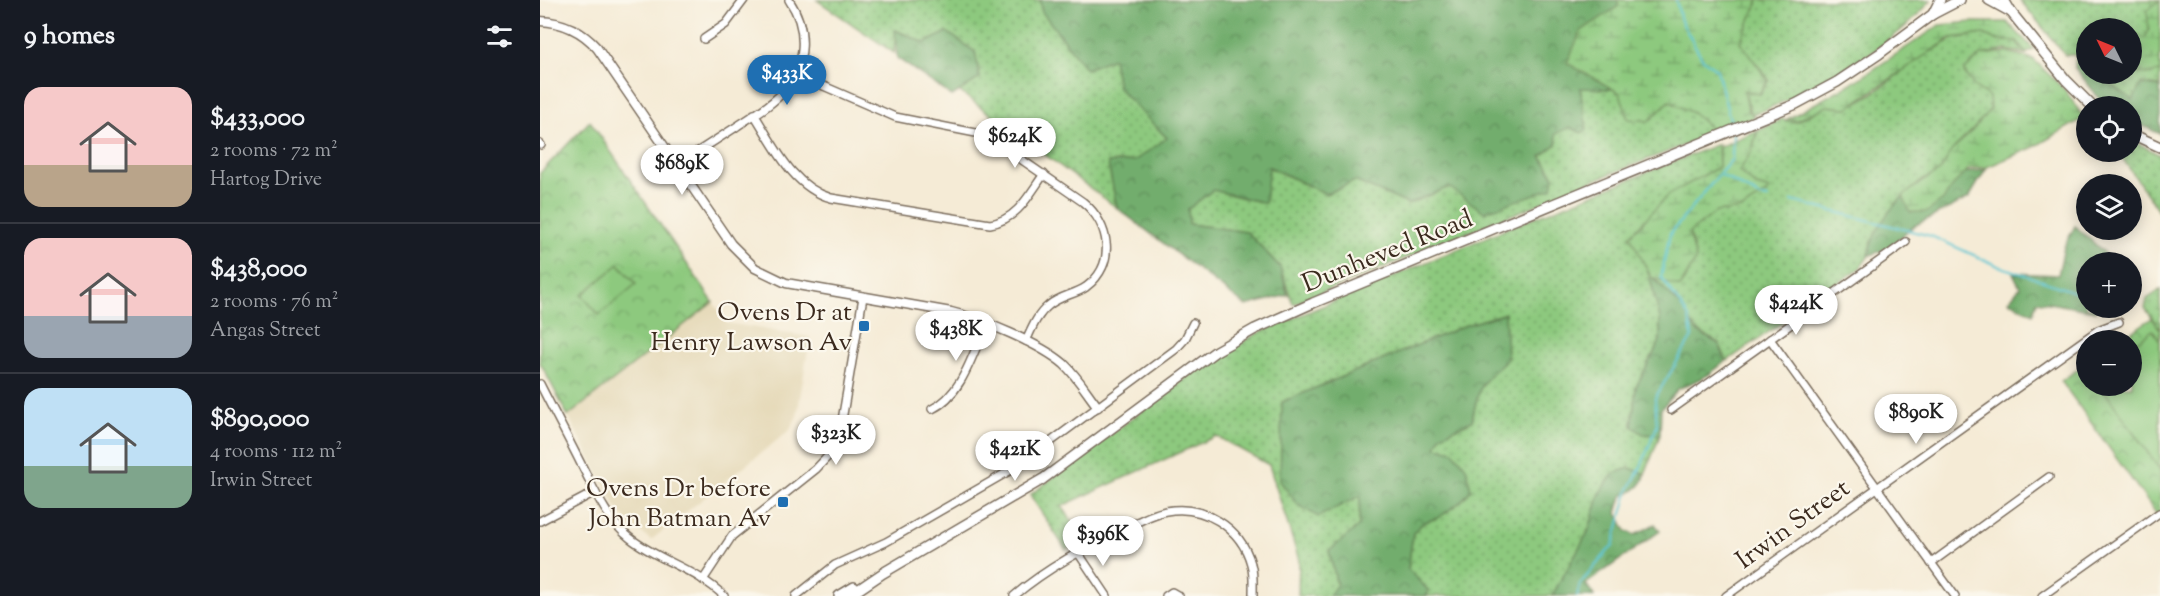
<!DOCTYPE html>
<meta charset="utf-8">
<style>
:root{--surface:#171b24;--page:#242831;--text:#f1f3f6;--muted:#9ea1a6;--line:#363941;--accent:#1f6fb2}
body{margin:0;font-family:"Sorts Mill Goudy",serif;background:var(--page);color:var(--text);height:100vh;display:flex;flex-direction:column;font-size:22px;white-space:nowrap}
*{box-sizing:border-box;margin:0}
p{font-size:20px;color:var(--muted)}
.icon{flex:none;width:33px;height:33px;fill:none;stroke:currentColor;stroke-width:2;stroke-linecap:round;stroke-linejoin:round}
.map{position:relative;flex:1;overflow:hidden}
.panel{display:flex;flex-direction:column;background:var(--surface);width:540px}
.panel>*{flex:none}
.needle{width:39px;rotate:313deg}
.tools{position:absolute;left:1536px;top:18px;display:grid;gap:12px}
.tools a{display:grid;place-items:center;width:66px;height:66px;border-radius:50%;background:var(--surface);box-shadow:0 3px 15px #0003;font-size:30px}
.price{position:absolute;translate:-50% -51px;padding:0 14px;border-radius:21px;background:#fff;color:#222;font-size:20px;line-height:39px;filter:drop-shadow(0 2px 3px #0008)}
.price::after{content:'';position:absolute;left:50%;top:36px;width:18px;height:14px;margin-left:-9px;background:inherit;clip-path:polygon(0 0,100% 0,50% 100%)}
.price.selected{background:var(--accent);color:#fff}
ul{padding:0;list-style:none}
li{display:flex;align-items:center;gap:18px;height:150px;padding:0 24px}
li+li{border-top:2px solid var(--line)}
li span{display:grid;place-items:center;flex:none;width:168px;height:120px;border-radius:18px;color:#555}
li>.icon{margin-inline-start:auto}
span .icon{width:72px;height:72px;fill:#fffc;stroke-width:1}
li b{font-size:26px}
h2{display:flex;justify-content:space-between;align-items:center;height:72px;padding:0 24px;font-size:26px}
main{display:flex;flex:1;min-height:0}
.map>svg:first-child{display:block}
.built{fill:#e6daba}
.grass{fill:url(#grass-dots);stroke:#647a4e;stroke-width:1.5}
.forest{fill:url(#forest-crowns);stroke:#566c46;stroke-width:1.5}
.wetland{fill:url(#wetland-marsh);stroke:#647a4e;stroke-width:1.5}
.park{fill:url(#park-crowns);stroke:#647a4e;stroke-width:1.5}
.pitch{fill:#8dc97e;stroke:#647a4e;stroke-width:1.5}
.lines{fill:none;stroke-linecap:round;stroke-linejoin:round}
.stream{stroke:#5ac6d3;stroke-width:2}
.minor-casing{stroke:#7c6e5e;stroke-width:10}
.tertiary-casing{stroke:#7c6e5e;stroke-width:11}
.secondary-casing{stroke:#7c6e5e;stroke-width:12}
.minor{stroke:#fff;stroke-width:7}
.tertiary{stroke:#fff;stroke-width:8}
.secondary{stroke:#fff;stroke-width:9}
.poi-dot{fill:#1f6fb2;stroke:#fbf7ec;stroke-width:2}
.labels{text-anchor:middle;stroke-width:4.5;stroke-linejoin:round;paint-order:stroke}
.street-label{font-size:26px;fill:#3b2a1e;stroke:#fbf7ec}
.poi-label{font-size:26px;fill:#3b2a1e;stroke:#fbf7ec;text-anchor:end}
</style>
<main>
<section class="panel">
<h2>9 homes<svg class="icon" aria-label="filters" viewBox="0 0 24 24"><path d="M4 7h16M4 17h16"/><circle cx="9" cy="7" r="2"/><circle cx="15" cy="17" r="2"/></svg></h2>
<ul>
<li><span style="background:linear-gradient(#f6c9c9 65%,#b9a48a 0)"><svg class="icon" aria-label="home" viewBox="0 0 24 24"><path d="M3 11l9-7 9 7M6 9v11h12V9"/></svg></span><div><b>$433,000</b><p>2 rooms · 72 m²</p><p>Hartog Drive</p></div></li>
<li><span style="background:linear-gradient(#f6c9c9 65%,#9aa5b1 0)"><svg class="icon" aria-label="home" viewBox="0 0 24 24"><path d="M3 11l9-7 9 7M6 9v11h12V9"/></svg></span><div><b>$438,000</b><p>2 rooms · 76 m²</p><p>Angas Street</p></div></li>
<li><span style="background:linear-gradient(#bfe0f5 65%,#7fa58c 0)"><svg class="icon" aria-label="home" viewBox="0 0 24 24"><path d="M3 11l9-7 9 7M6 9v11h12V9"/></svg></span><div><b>$890,000</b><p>4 rooms · 112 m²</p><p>Irwin Street</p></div></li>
</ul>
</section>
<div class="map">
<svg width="1620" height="596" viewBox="0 0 1620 596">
<defs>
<pattern id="grass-dots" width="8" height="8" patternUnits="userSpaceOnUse" patternTransform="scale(1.5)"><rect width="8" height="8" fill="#8dc97e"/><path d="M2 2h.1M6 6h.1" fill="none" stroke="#74a367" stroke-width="1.8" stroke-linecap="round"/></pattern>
<pattern id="forest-crowns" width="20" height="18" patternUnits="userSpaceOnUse" patternTransform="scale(1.5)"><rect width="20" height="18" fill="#72ad6d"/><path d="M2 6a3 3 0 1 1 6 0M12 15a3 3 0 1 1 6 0" fill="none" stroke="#5f8d59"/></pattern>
<pattern id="wetland-marsh" width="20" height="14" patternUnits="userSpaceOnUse" patternTransform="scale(1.5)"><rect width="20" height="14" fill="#8dc97e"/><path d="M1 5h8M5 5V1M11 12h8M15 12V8" fill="none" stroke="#74a367"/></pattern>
<pattern id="park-crowns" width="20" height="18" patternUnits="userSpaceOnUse" patternTransform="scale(1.5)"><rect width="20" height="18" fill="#8dc97e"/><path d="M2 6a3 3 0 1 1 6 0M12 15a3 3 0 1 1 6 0" fill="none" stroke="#74a367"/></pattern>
</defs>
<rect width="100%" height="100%" fill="#fbf7ec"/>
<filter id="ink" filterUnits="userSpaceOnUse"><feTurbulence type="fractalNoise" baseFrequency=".0167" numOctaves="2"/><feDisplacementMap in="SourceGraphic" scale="12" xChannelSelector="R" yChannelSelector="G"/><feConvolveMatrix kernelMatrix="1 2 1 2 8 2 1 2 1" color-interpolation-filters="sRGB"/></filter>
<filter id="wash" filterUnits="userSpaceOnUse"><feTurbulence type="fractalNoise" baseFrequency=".008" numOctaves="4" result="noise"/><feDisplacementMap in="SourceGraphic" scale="24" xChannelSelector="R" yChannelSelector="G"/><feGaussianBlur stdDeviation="1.35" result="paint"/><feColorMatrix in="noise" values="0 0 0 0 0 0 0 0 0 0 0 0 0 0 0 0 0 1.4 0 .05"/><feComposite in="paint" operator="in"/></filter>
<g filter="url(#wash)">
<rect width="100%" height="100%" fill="#f5ebd6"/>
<path class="built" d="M 173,302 L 187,323 L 270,337 L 257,416 L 250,430 L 111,540 L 91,525 L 76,507 L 28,416 Z"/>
<g class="grass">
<path d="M 277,0 L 500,0 L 502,12 L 573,57 L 578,88 L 628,139 L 594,161 L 568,163 L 577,208 L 419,91 L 440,78 L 435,52 L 407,32 L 385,43 L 356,30 L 354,53 Z"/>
<path d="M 1218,0 L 1391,0 C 1352,49 1271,91 1213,115 L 1209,108 L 1204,90 L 1220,94 L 1229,80 L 1200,43 Z"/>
<path d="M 1480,0 L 1620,0 L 1620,86 L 1601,83 L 1593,101 L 1558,74 L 1592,74 L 1592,28 L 1546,28 L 1546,64 L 1536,55 L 1525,55 Z"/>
<path d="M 1443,34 L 1459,41 L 1476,41 L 1486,54 L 1466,50 L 1441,55 L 1424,73 L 1433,84 L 1449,95 L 1451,111 L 1414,149 L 1401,172 L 1383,180 L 1355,204 L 1331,243 L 1328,257 L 1320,268 L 1187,361 L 1179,343 L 1155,330 L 1141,308 L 1112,276 L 1140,287 L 1156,259 L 1149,232 L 1176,211 L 1202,209 L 1230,190 L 1216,186 L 1198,170 L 1210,154 L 1218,131 L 1242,119 L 1256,122 L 1286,106 L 1307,108 L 1335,92 L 1379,58 L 1413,39 Z"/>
<path d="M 1040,88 L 1073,89 L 1080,93 L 1109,121 L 1129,101 L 1155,114 L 1176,133 L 1018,194 L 1018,196 L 753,304 L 740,267 L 707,232 L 649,224 L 648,209 L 673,190 L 724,203 L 728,167 L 786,194 L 815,181 L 868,204 L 909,187 L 1014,177 L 1001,156 L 1017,144 L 1015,134 L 1030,127 L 1041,132 L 1043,105 Z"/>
<path d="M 1592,140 L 1620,155 L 1620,213 L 1578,152 L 1592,152 Z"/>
<path d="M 1178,144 L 1179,167 L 1128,195 L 1092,236 L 1109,274 L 1120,318 L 1120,341 L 1096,387 L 1092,426 L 1120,435 L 1105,474 L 1090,468 L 1074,473 L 1061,491 L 1048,532 L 1012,596 L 887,596 L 888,590 L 868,570 L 873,533 L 884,522 L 898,518 L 920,502 L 931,490 C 925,463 923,454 895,447 L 901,435 L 932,421 C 938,386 941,382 967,359 L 965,314 L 926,325 L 742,402 L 820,495 L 819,526 L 789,551 L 797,585 L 789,596 L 758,596 L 759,560 L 729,465 L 676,436 L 522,506 L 543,538 L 526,550 L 490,495 L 655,371 L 716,334 L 968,228 Z"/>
<path d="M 1620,290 L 1620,329 L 1605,308 L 1607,299 Z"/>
</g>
<g class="forest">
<path d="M 500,0 L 1162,0 L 1073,89 L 1040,88 L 1047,130 L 1041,133 L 1030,127 L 1016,134 L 1017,144 L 1001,156 L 1014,177 L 1012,188 L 944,212 L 909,187 L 868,204 L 815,181 L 786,194 L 729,167 L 725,203 L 673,190 L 648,209 L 649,224 L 707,232 L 740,267 L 748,295 L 706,306 L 577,208 L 568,163 L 594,161 L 627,138 L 578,88 L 573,58 L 546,69 L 502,12 Z"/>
<path d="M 355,30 L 385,43 L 407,32 L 435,52 L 440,78 L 412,96 L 357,58 Z"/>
<path d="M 1536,55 L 1546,65 L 1546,74 L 1557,74 L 1593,100 L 1601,84 L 1620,87 L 1620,134 L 1592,121 L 1592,106 L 1569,106 L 1562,102 L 1535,68 Z"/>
<path d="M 1446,169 L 1429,198 L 1374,226 L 1348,248 L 1328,256 C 1334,227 1356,197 1382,183 C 1394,177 1431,172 1446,169 Z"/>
<path d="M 1535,226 L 1565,253 L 1567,262 L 1546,262 L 1546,308 L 1555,308 L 1556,311 L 1497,301 L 1493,314 L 1469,301 L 1480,287 L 1473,273 L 1518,275 L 1524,247 Z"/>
<path d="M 1109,274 L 1144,309 L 1156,331 L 1179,344 L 1186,361 L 1168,375 L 1138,389 L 1121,409 L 1120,435 L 1103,434 L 1092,426 L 1096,387 L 1120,341 L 1120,318 Z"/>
<path d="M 965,313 L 967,359 C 941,382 938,386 932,421 L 901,435 L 896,447 L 913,451 L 926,467 L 931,490 L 920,502 L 898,518 L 884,522 L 873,533 L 868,569 L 888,590 L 887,596 L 789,596 L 797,584 L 789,551 L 819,526 L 820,496 L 778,517 L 757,504 L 740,481 L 742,402 L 926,325 Z"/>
<path d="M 1090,468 L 1105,474 C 1104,486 1093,492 1082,496 L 1077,513 L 1086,531 L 1095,535 L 1115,524 L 1120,531 L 1046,584 L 1054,596 L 1012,596 L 1048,532 L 1061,491 L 1074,473 Z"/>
</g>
<g class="wetland">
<path d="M 1077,0 L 1219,0 L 1200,42 L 1228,80 L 1219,94 L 1204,90 L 1208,109 L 1214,117 L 1176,133 L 1155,114 L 1129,101 L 1109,121 L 1088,119 L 1080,93 L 1027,63 L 1041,31 L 1079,6 Z"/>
<path d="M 1620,1 L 1620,72 L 1608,74 L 1592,72 L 1592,34 L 1605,38 L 1609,30 L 1607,11 L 1614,4 Z"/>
<path d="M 1432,22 L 1467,22 L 1494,49 L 1486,54 L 1477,41 L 1459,41 L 1444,34 L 1411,38 L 1307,108 L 1287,106 L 1257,120 L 1244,121 L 1322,77 L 1400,25 Z"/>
<path d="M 1468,52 L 1493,59 L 1525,90 L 1544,118 L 1494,147 L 1447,167 L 1429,169 L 1415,183 L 1403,200 L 1387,212 L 1370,212 L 1363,196 L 1383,181 L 1400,171 L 1413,149 L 1432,131 L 1450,109 L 1449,97 L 1434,86 L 1424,71 L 1441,55 Z"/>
<path d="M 1217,130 L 1211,153 L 1199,171 L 1216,186 L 1230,190 L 1202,209 L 1176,212 L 1149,233 L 1156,259 L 1140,287 L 1111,277 L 1090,236 L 1128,195 L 1179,167 L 1179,147 Z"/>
</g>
<g class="park">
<path d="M 50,121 L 173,302 L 28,416 L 0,362 L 0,173 Z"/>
<path d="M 1612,318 L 1620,329 L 1620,519 L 1521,381 L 1546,364 L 1546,386 L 1592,386 L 1592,340 L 1580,340 Z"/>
</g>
<g class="pitch">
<path d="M 79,264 L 96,284 L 59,315 L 42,295 Z"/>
<path d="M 1613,330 L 1620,341 L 1620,470 L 1561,386 L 1592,386 L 1592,345 Z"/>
</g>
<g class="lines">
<g class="stream">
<path d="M 1136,0 L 1141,21 L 1162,58 L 1177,70 L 1192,127"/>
<path d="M 1181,175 L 1221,197 L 1228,198"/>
<path d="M 1252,201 L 1391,236 L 1456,265 L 1546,296"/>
<path d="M 1037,596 L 1040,584 L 1073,545 L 1089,489 L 1100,469 L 1117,426 L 1115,398 L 1152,337 L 1149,317 L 1121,277 L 1130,234 L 1192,159 L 1193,132"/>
</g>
</g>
</g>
<g filter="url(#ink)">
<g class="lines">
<g class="minor-casing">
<g id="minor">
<path d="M 164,39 L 186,24 L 204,0"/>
<path d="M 256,74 L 355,117 L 446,135 L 543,202 C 570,224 577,264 546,287 C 534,295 519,296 508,306 C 497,315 492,328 486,341"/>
<path d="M 214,114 C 234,145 252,187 291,198 L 450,224 C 477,220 489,195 504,174"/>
<path d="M 0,144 L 1,145"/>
<path d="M 137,165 C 157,152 176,140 196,127 C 212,116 231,106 244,91 C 267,65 268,28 249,0"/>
<path d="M 1230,339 L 1415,596"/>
<path d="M 0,384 C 13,410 27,436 40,462 C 54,489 66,519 90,538 C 119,561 158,570 184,596"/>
<path d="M 392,409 C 422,395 433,353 446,324"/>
<path d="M 1131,410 L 1366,242"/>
<path d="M 0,521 L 55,492"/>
<path d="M 537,551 L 567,596"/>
<path d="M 1391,563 L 1509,477"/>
<path d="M 163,580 L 192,536 L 276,469 L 290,454 L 301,426 L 323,297"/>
<path d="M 256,596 L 295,565 L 346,542 L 478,466 L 636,349 L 645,339 L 653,323"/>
<path d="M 474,596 C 507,568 545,548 584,529 C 597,522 611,514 626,511 C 663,504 701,527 711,564 C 714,574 713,585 713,596"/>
<path d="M 626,596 L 632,592 L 639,596"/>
<path d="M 1186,596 L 1558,330 L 1579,322"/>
<path d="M 1502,596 L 1619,513"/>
</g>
</g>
<g class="tertiary-casing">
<path id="tertiary" d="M 0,21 C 23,22 42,31 57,48 L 191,244 L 215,268 L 246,283 L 411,312 C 441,319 501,344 524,364 C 537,376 547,393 558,407"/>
</g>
<g class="secondary-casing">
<g id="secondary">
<path d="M 1449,0 L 1471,12"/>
<path d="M 1464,0 L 1471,12 L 1526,80 L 1552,106"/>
<path d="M 1393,14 L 1400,0"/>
<path d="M 1592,134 L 1620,147"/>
<path d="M 299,596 L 314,587"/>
<path d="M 309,596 L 343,573 L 503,479 L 676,351 L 715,329 L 773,303 L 1256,104 L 1297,82 L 1339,54 L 1393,14 L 1420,0"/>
</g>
</g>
<use href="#minor" class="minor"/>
<use href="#tertiary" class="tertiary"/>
<use href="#secondary" class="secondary"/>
</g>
</g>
<g class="poi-dot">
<rect x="318" y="320" width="12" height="12" rx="3"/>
<rect x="237" y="496" width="12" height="12" rx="3"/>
</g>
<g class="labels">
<g class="street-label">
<text transform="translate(847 250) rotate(-22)" y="9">Dunheved Road</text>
<text transform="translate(1252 523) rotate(-36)" y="9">Irwin Street</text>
</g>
<g class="poi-label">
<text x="312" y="320">Ovens Dr at<tspan x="312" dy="30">Henry Lawson Av</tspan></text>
<text x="231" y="496">Ovens Dr before<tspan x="231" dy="30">John Batman Av</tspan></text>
</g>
</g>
</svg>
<div class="tools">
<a><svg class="needle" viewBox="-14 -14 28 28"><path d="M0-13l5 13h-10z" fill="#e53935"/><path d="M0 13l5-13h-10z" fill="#9ea1a6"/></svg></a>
<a><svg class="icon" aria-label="locate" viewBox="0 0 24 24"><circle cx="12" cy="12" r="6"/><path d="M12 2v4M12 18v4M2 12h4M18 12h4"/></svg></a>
<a><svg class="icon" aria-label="layers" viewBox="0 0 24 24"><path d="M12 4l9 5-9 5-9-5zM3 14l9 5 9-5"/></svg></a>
<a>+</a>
<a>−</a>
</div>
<b class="price selected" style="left:247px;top:106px">$433K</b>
<b class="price" style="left:475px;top:169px">$624K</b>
<b class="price" style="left:142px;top:196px">$689K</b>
<b class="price" style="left:1256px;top:336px">$424K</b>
<b class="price" style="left:416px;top:362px">$438K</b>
<b class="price" style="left:1376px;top:445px">$890K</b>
<b class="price" style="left:296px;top:466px">$323K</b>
<b class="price" style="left:475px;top:482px">$421K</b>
<b class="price" style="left:563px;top:567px">$396K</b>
</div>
</main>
